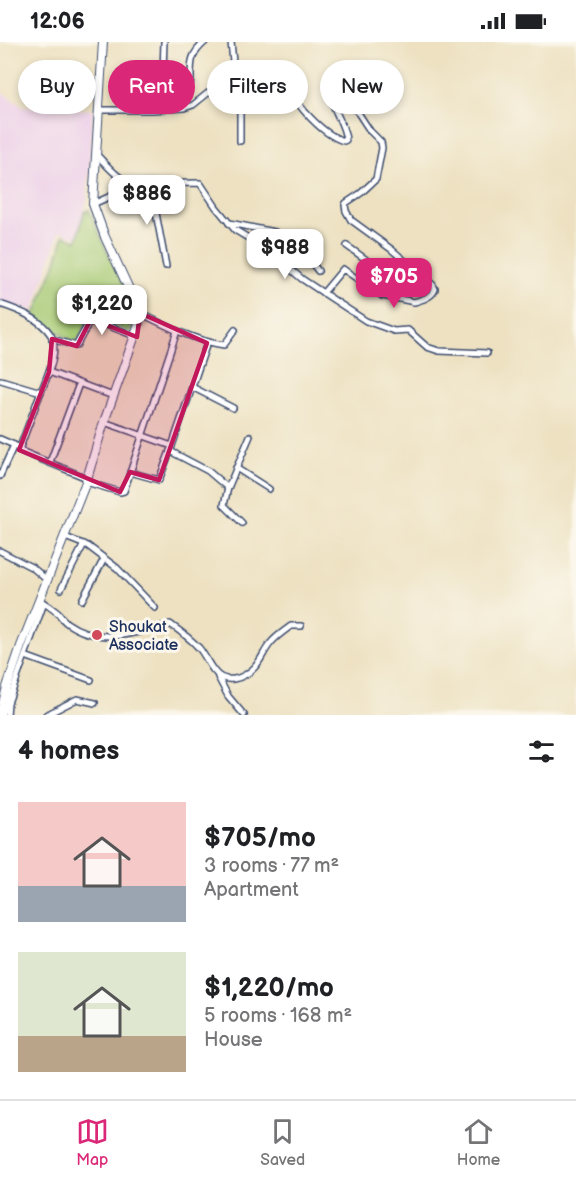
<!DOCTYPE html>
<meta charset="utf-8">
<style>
:root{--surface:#fff;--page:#f2f2f2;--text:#202124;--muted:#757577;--line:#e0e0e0;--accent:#db2777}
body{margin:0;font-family:"Balsamiq Sans",sans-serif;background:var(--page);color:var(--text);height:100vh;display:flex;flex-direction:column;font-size:22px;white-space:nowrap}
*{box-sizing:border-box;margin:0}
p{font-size:20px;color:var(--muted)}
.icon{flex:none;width:33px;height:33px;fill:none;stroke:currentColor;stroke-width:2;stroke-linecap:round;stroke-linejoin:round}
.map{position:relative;height:673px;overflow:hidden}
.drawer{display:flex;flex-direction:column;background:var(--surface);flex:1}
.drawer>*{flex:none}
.banner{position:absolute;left:18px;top:18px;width:540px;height:54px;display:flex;gap:12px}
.price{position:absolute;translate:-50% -51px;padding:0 14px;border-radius:12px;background:#fff;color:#222;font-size:20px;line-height:39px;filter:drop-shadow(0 2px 3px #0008)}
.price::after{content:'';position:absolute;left:50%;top:36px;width:18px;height:14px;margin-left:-9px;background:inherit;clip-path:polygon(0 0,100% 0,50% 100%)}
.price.on{background:var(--accent);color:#fff}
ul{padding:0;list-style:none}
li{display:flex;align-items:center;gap:18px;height:150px;padding:0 18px}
li span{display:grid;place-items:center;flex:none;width:168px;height:120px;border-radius:0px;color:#555}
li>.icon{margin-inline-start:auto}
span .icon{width:72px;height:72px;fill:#fffc;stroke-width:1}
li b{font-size:26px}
h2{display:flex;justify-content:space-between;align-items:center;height:72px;padding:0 18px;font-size:26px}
.chip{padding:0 21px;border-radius:27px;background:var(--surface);box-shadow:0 3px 9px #0003;font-size:21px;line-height:54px}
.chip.on{background:var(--accent);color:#fff}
.status{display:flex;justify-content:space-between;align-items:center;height:42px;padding:0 30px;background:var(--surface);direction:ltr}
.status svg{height:16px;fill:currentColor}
.tabs{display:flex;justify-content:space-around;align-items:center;height:84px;border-top:2px solid var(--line);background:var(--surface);font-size:16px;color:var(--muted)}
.tabs a{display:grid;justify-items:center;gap:3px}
.tabs .on{color:var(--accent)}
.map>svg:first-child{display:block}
.built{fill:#edd0e9}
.green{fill:#a7ca74;stroke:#617c69;stroke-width:1.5}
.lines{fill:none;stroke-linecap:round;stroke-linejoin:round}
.street-casing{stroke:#3a4a6d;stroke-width:8}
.secondary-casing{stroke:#3a4a6d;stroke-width:10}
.street{stroke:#fff;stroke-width:5}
.secondary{stroke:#fff;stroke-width:8}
.marked{fill:#c2185b;fill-opacity:0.2;stroke:#c2185b;stroke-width:4.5;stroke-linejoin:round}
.poi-dot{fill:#d1495b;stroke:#fbf7ec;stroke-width:2}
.labels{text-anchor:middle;stroke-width:6;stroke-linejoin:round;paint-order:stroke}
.poi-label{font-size:16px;fill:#1b2f5e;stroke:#fbf7ec;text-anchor:start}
</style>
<div class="status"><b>12:06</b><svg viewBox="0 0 49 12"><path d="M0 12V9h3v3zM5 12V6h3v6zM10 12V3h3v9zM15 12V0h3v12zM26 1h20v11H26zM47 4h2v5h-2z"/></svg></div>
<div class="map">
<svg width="576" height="673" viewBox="0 0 576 673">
<rect width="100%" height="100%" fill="#fbf7ec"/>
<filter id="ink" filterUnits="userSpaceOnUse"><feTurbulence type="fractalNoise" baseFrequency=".0167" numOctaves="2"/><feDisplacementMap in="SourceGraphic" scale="12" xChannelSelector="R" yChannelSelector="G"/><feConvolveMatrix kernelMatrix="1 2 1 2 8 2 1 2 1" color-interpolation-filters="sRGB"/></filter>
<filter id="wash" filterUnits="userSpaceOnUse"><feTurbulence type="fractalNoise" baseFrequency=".008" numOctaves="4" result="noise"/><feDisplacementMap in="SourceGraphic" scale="24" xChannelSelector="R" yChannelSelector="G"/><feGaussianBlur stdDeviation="1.35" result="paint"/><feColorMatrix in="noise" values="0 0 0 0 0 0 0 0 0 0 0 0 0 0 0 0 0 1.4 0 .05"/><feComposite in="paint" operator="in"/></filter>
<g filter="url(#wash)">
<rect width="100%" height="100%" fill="#ede1c1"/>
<path class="built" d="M 0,49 L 22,64 L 93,68 L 87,156 L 78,196 L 60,189 L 33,269 L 0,261 Z"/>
<path class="green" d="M 89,168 L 107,209 L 135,265 L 130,290 L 90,274 L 76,302 L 34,275 L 55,223 L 64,193 L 77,199 L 84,170 Z"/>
</g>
<g filter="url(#ink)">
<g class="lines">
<g class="street-casing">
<g id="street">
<path d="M 231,0 L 234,30"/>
<path d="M 163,29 L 164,0"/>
<path d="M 191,39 C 191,20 190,13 205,0"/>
<path d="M 240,50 L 240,99"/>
<path d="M 100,68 L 152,68 L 184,66 L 193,63 L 208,51 L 214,50 L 285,52 C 296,54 298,63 306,71 C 315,81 330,95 344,99 L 346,98 C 345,84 335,71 331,57 L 338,45 L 342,43 L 346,44 L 353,63 L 370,89 L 381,100 L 382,106 L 376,137 L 361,151 L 346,161 L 345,163 L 346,169 L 351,178 L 391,207 L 433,243 L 435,247 C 432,255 422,258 414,260 C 403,257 393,256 382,254 L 343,227 L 323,251"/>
<path d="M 96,112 C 107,123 121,142 138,142"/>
<path d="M 156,142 L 156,171 L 166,224"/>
<path d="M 93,162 L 138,142 L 200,141 L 216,165 L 235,188 L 268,208 L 302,237 L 366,279 L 394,289 L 408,288 L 427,305 L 439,309 L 487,311"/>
<path d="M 229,181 L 275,190 L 306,213 L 318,229"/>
<path d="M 347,204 L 364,216 L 396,244 L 398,249 L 399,256"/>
<path d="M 0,262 C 18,268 40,276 51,293 C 61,310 43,343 37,360 C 31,376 25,392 19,408"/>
<path d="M 140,271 C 167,284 194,299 224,303 L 235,288"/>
<path d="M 52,297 L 76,304 L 91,277 L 135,294"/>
<path d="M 49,330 L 113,354"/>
<path d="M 1,338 L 41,350"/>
<path d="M 192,345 L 233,366"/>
<path d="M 104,380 L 172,404"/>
<path d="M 0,397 L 14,403 L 23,410 L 87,436"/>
<path d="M 170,409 L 208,429 L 228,446"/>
<path d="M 50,420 L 79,342"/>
<path d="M 236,426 L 269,447"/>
<path d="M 130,430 L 159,438 L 172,404 L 207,301"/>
<path d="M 0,434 L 14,403"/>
<path d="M 86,440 L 120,450 L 124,449 L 177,289"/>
<path d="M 242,481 L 224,463 L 228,446 L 250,394"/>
<path d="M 65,495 L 88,504 L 117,526 L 155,566"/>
<path d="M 0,509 L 33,526 L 47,538"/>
<path d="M 61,547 L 84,502"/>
<path d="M 39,558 C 46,562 52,566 58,571 C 61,575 64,579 67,581 C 99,604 136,591 170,582 C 180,589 190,596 199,606 C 205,613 208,622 214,629 C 225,644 244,636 254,626 C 261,619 264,609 270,602 C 275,595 284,589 291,584 L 301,584"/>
<path d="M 82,558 L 104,517"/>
<path d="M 25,614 L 91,638"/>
<path d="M 218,635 L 228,654 L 244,673"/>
<path d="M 7,673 L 8,661 L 44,561"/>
<path d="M 46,673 L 77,657 L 95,661"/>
</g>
</g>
<g class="secondary-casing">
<path id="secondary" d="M 0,673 L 7,645 L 21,604 L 86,440 L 104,380 L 138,285 L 140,271 L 105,195 L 93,162 L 103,0"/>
</g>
<use href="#street" class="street"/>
<use href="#secondary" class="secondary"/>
</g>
</g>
<path class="marked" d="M 140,271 L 207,301 L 159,438 L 130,430 L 120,450 L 19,408 L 49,330 L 52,297 L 77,304 L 91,277 L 137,295 Z"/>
<circle class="poi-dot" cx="97" cy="593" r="6"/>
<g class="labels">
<g class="poi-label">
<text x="109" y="590">Shoukat<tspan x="109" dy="18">Associate</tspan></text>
</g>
</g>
</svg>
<b class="price" style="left:147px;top:184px">$886</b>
<b class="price" style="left:285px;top:238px">$988</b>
<b class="price on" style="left:394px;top:267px">$705</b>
<b class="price" style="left:102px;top:294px">$1,220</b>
<div class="banner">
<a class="chip">Buy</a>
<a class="chip on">Rent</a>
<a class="chip">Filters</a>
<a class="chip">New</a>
</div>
</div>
<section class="drawer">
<h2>4 homes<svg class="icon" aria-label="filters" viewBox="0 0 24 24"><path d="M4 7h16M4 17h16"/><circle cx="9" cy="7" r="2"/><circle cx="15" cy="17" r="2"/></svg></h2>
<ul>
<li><span style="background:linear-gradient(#f6c9c9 70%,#9aa5b1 0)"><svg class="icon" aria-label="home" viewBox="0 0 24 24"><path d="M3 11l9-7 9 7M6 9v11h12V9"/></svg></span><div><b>$705/mo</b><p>3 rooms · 77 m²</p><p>Apartment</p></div></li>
<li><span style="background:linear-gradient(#dfe7d0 70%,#b9a48a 0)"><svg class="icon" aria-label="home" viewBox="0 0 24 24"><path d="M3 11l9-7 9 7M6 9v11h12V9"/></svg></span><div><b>$1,220/mo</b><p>5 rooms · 168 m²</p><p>House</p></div></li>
</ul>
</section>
<nav class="tabs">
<a class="on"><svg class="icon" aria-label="map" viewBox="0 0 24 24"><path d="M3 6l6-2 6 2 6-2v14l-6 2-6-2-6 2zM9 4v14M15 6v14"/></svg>Map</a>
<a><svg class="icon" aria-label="saved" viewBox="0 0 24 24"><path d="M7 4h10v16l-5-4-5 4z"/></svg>Saved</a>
<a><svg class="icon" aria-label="home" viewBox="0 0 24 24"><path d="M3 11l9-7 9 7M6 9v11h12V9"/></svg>Home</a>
</nav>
